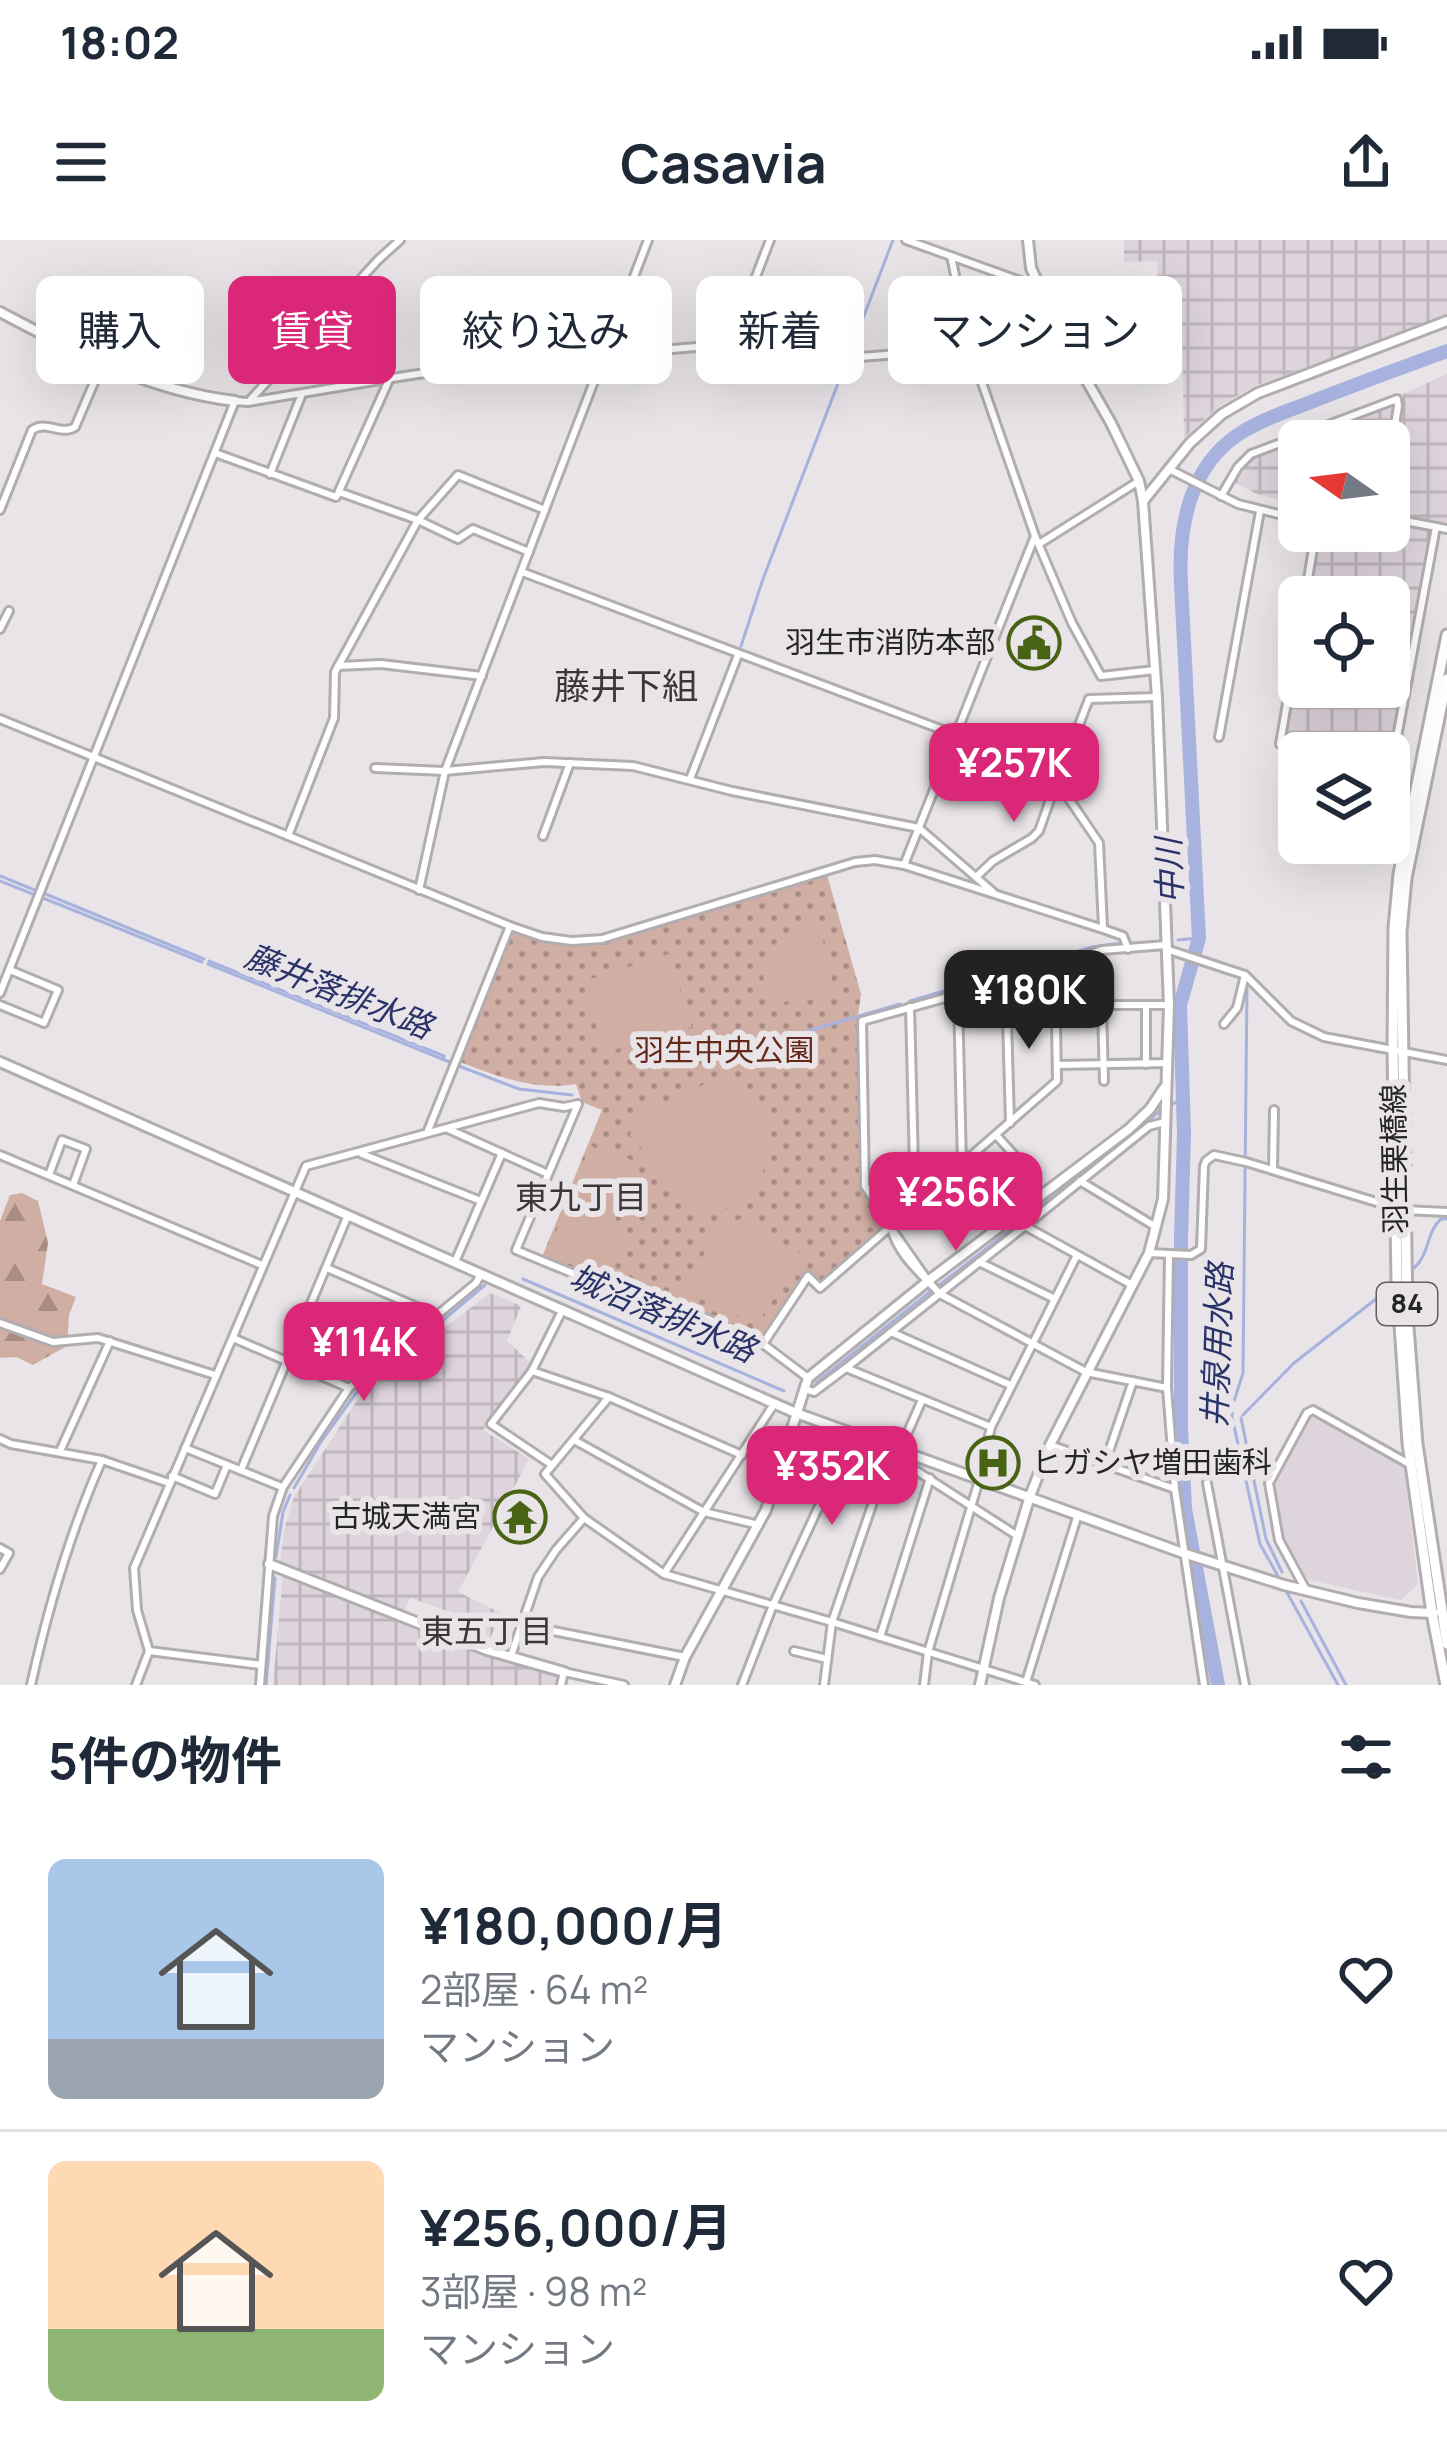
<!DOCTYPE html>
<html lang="ja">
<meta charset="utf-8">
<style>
:root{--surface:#fff;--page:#f2f2f3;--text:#1f2937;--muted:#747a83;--line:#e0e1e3;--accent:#db2777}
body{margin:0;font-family:Manrope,"Noto Sans JP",sans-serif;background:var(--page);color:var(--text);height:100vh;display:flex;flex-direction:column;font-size:45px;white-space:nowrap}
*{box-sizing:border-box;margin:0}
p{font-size:39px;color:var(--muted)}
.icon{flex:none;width:66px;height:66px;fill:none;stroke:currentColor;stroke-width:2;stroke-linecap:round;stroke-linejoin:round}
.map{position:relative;height:1445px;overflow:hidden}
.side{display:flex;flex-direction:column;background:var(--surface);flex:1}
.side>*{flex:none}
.hud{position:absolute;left:36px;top:36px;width:1377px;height:108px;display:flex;gap:24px}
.needle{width:78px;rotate:284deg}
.tools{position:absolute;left:1278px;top:180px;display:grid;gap:24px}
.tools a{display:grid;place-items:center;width:132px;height:132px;border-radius:18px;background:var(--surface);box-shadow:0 12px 48px #0002;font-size:60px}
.price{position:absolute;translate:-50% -102px;padding:0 27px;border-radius:24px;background:var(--accent);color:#fff;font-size:39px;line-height:78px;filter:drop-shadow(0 3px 6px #0008)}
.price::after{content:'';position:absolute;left:50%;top:72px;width:36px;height:27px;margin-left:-18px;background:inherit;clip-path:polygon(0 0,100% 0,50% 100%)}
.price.current{background:#222;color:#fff}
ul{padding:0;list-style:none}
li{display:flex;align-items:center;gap:36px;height:300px;padding:0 48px}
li+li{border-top:3px solid var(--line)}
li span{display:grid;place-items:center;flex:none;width:336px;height:240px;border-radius:18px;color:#555}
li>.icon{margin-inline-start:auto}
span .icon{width:144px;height:144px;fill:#fffc;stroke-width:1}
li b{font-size:51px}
h2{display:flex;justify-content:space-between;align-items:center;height:144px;padding:0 48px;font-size:51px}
.chip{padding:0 42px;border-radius:18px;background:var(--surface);box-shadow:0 12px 48px #0002;font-size:42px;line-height:108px}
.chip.current{background:var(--accent);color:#fff}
.status{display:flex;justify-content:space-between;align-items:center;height:84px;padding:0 60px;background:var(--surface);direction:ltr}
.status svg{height:33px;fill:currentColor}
header{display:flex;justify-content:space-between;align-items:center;height:156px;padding:0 48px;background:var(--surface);font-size:54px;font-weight:700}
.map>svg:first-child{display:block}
.built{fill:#ded4db}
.industrial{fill:url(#industrial-grid)}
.forest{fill:url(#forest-firs)}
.park{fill:url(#park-dots)}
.pitch{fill:#d1aea4}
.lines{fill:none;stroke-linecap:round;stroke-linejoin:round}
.stream{stroke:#a7b2de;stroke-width:3}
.river{stroke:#a7b2de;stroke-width:14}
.minor-casing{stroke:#b1adb0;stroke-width:12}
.tertiary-casing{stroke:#b1adb0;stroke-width:14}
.primary-casing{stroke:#b1adb0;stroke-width:15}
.minor{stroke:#fff;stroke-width:6}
.tertiary{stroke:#fff;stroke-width:8}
.primary{stroke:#fff;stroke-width:9}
.labels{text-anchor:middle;stroke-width:12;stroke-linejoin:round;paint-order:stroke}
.shield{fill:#e8e4e7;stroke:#605e60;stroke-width:3}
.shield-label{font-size:27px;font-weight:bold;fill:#262526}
.poi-label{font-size:30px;fill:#262526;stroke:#e8e4e7;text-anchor:end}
.park-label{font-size:30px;fill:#662818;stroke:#e8e4e7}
.street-label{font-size:30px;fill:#262526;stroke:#e8e4e7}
.water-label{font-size:33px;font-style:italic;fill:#2a3369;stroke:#e8e4e7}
.neighbourhood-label{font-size:33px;fill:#3a3739;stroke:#e8e4e7}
.quarter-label{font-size:36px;fill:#3a3739;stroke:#e8e4e7}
</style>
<div class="status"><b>18:02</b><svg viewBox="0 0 49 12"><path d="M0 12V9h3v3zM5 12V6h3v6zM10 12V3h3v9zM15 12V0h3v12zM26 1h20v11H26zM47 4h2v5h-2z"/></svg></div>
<header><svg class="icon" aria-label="menu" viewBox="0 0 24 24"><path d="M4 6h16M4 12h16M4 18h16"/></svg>Casavia<svg class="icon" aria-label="share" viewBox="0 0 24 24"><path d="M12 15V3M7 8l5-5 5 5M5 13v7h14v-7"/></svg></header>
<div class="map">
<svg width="1447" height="1445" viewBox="0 0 1447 1445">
<defs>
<pattern id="industrial-grid" width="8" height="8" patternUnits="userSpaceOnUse" patternTransform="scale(3)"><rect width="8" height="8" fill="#ded4db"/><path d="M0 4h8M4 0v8" fill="none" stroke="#beb6bc"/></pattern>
<pattern id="forest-firs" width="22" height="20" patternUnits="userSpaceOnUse" patternTransform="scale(3)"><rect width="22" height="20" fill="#d1aea4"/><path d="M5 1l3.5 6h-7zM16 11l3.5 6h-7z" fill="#a98d85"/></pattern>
<pattern id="park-dots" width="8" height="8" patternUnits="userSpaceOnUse" patternTransform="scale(3)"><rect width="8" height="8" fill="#d1aea4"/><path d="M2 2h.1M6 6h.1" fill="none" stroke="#a98d85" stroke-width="1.8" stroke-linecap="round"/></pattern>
</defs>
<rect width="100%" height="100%" fill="#e8e4e7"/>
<path class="built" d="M 1313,1173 L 1404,1225 L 1418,1344 L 1401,1360 L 1308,1340 L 1281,1298 L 1272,1242 L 1310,1174 Z"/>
<g class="industrial">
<path d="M 1124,0 L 1447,0 L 1447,76 L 1257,145 L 1219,166 L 1184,198 L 1182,80 L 1159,80 L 1157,21 L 1124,22 Z"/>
<path d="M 1447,134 L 1447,283 L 1399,275 L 1389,278 L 1389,240 L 1403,154 Z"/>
<path d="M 1388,165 L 1394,169 L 1389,201 L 1299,201 L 1299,266 L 1255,253 L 1234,242 L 1245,223 L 1253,216 Z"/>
<path d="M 1398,284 L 1431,290 L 1389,516 L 1389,513 L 1356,513 L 1283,501 L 1299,410 L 1299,447 L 1389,447 L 1389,357 L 1308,357 L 1320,291 L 1345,291 L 1380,297 L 1382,291 L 1389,291 L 1389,288 Z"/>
<path d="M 490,1053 L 521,1066 L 507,1101 L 532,1124 L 483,1190 L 529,1219 L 458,1352 L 501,1373 L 488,1404 L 478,1399 L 482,1385 L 473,1380 L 410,1358 L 403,1372 L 280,1322 L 284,1290 L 294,1257 L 356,1162 L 392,1128 Z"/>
<path d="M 283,1335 L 487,1413 L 560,1434 L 558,1445 L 273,1445 Z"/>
</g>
<path class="forest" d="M 22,953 L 38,961 L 48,1003 L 42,1044 L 76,1057 L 69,1075 L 67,1106 L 33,1125 L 16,1117 L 0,1118 L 0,981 L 10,955 Z"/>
<path class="park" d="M 827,635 L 861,754 L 857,782 L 861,947 L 883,990 L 820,1044 L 807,1031 L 761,1100 L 639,1045 L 607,1044 L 542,1017 L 602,870 L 582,862 L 576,844 C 536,851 496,836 460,822 L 512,692 C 546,703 568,706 604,703 Z"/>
<g class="pitch">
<path d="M 818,679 L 835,753 L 830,759 L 765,763 C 758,715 773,694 818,679 Z"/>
<path d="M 669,714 L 692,787 L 603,813 L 584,741 Z"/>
<path d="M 725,835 C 738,843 753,851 761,864 C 785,899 764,952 727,968 C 719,972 708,972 699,972 L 630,895 L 634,876 Z"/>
<path d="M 591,906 L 597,909 L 599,907 L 634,921 L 637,926 L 610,992 L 623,998 L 606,1039 L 551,1016 L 552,1012 L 549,1010 Z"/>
<path d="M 740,979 L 802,1014 L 757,1085 L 685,1052 L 717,988 Z"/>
</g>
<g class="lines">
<g class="stream">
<path d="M 741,406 L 763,339 L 893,0"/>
<path d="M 0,636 L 37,651"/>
<path d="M 0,641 L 35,655"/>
<path d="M 43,653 L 204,719"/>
<path d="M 43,658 L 202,722"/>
<path d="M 1178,700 L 1199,698"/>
<path d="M 209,721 L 444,816 L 443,819"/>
<path d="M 208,724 L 452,823"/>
<path d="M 1247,745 L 1243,1133 L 1233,1164 L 1232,1177 L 1260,1304 L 1279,1338"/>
<path d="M 910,761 L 1092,707 L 1122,703"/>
<path d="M 780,799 L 900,764"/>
<path d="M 459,826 L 519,849 L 572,855"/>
<path d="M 1171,865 L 1183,858"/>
<path d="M 1024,980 L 1160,871"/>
<path d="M 1414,1028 C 1430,1014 1426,992 1441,979 L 1447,979"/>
<path d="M 523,1039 L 784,1151"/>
<path d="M 938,1046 L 1018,984"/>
<path d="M 816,1143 L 931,1051"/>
<path d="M 1243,1175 L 1294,1123 L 1390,1048"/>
<path d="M 1241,1178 L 1266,1299 L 1282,1332"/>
<path d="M 294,1248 L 322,1200 L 356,1153 L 485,1045"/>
<path d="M 276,1317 L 283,1272 L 290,1255"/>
<path d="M 1284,1347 L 1338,1445"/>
<path d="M 1301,1361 L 1346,1445"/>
<path d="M 266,1445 L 275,1338"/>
</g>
<path class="river" d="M 1218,1445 L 1185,1269 L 1181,1187 L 1181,999 L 1184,893 L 1180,765 L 1199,698 L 1181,343 C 1178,288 1189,227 1239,194 C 1262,179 1291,170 1316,160 C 1359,143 1403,127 1447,111"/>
<g class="minor-casing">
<g id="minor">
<path d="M 906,0 L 1040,48"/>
<path d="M 951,16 L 970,108 L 1035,296"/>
<path d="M 730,104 L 770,0"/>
<path d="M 251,159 L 378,20 L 400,0"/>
<path d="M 215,213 L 336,257 L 339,252 L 418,280 L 458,299 L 473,289 L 529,312"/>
<path d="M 1169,229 L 1238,264 L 1299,279"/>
<path d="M 270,234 L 302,154"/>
<path d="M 339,251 L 389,140"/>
<path d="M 1221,256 L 1238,227 L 1251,214 L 1397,159 L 1398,166 L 1389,222"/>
<path d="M 0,270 L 32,190 C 47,180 61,196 75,187 L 102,124"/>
<path d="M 1389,283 L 1400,280 L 1447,289"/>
<path d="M 1363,291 L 1377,294 L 1377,291"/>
<path d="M 1039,304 L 1139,241"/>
<path d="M 522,332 L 1060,534 L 1089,459 L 1157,457"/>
<path d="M 1305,357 L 1316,291"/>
<path d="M 0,389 L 9,371"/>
<path d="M 338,426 L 381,424 L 482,436"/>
<path d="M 0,479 L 510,686 L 542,697 L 572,701 L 602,699 L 855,622 L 875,620 L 904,625 L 1103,689 L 1123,696 L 1128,709"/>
<path d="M 1219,497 L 1260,271"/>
<path d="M 1280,504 L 1299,393"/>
<path d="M 1392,524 L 1436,287"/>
<path d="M 375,528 L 445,531 L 544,522 L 633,526 L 732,551 L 919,588 L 993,652"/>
<path d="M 690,539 L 738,415"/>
<path d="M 1057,541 L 1099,603 L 1103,687"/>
<path d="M 288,596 L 334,478 L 335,432 L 418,280 L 458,235 L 545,270"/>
<path d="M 543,596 L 570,523"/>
<path d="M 904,625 L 1035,296 L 1072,383 L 1101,436 L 1155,430"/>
<path d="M 976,637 L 993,621 L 1032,598 L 1039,591 L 1056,543"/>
<path d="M 419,650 L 445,531 L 648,0"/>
<path d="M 1166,709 L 1245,735 L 1291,781 L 1324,797 L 1447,820"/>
<path d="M 1006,743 L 1010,883"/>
<path d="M 0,753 L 235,161 L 248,162 L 411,135 L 491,124 L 733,104 L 860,117 L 1064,101"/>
<path d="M 958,756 L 962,925 L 1007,983"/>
<path d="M 0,765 L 44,783 L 58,750 L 10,730"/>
<path d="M 1056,765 L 1169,765"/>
<path d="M 910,767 L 915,967"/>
<path d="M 1102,767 L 1104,841"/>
<path d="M 1224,784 L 1237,768 L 1245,735"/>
<path d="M 1146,824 L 1146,765"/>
<path d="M 1057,825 L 1168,823"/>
<path d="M 448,889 L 548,934"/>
<path d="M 427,893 L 510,686"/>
<path d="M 996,895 L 1017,918"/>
<path d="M 362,914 L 481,961"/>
<path d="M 0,915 L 262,1025"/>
<path d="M 1273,930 L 1274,870"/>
<path d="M 49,935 L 62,900 L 86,909 L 73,945"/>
<path d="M 1080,941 L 1156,987"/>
<path d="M 1404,970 L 1447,972"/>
<path d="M 1025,986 L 1149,886 L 1165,882"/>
<path d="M 891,988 L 865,946 L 862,781 L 1006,741 L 1102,710 L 1166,705"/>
<path d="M 1149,1013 L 1191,1015 L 1201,1009 L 1204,926 L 1206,921 L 1214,915 L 1246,922 L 1396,968"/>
<path d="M 455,1022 L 502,913"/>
<path d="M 979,1022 L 1055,1059"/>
<path d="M 327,1028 L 431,1073 L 435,1078"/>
<path d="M 928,1041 L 891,988 C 899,1017 921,1033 940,1054 L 1086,1132 L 1167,1148 L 1175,1249 L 1204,1445"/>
<path d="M 307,1074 L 391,1112"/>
<path d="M 0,1083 L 53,1102 L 98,1098 L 215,1135"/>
<path d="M 891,1092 L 1008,1144"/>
<path d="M 233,1098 L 349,1148"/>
<path d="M 763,1104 L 808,1036 L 820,1048 L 1057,841 L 1055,724"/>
<path d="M 846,1128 L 1025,986 L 1132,1045"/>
<path d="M 532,1131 L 609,1157 L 742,1215"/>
<path d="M 1167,1148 L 1169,1014"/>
<path d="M 805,1149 L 814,1152 L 846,1128 L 991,1187"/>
<path d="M 609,1157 L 545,1234 L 584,1278 L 664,1334 L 832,1382 L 1035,1445"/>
<path d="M 922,1160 L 900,1210 L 909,1226 L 1016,1295"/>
<path d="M 0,1199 L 11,1204 L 102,1220 L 169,1243"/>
<path d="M 574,1200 L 704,1272 L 759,1285"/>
<path d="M 1050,1205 L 1175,1249"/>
<path d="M 185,1208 L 282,1247"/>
<path d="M 60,1211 L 110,1101"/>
<path d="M 1105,1223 L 1133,1141"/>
<path d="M 552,1225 L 491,1184 L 532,1131 L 563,1069"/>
<path d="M 241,1230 L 348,975"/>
<path d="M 172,1236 L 215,1254 L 227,1225"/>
<path d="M 1207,1243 L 1245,1445"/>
<path d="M 0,1308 L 9,1313 L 0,1329"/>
<path d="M 664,1334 L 774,1164"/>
<path d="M 1306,1350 L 1279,1300 L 1269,1243 L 1307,1173 L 1313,1170 L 1411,1225"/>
<path d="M 523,1385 L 685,1417"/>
<path d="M 880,1397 L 930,1238"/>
<path d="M 149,1411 L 261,1425"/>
<path d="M 794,1411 L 827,1419"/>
<path d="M 511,1416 L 538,1337 L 556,1310 L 584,1278"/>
<path d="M 1026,1442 L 1078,1274"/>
<path d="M 31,1445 C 48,1368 70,1292 102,1220"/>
<path d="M 136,1445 L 149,1411 L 137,1370 L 134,1328 L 306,926 L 539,863 L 564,867 L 578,864 L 516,1010 L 606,1047 L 639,1048 L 763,1104 L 808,1138"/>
<path d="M 260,1445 L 273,1276 L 283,1247 L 349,1148 L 476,1043 L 481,1034"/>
<path d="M 561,1445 L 564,1432 L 624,1445"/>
<path d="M 742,1445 L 773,1365 L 853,1193"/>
<path d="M 824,1445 L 832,1382 L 892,1207"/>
<path d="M 924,1445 L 928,1412 L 977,1247 L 991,1187 L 1077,1015"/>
</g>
</g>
<g class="tertiary-casing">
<g id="tertiary">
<path d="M 0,72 C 75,112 150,151 235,161"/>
<path d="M 1144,260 L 1190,203 L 1222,174 L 1258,153 L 1447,81"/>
<path d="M 0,822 L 796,1173 L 1183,1313 L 1284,1345 L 1358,1363 L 1411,1372 L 1434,1373"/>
<path d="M 269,1324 L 487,1410 L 564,1432"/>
<path d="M 675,1445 L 685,1417 L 766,1270 L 808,1138 L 928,1041 L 1129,889 L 1150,869 L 1164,848"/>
<path d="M 980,1445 L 999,1358 L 1030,1256 L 1050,1205 L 1149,1013 L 1163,959 L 1169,765 L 1157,457 L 1143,261 L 1139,241 L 1111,183 L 1064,101 L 1031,28 L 1028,0"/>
</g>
</g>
<g class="primary-casing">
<g id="primary">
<path d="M 1447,439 L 1406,638 L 1401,692 L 1407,1074 L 1417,1204 L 1447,1404"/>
<path d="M 1446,1445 L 1432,1373 L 1408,1203 L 1397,1040 L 1393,810 L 1394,688 L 1399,634 L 1447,395"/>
</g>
</g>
<use href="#minor" class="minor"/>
<use href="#tertiary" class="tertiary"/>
<use href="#primary" class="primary"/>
</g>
<defs>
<g id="civic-ring" transform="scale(2.7)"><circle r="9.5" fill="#e8e4e7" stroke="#496314" stroke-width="1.5"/><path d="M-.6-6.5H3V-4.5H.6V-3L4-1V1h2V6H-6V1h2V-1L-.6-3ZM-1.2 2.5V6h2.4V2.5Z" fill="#496314"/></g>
<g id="hospital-ring" transform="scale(2.7)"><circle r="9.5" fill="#e8e4e7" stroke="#496314" stroke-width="1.5"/><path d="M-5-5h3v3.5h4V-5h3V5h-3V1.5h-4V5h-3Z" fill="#496314"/></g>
<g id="temple-ring" transform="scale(2.7)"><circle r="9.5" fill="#e8e4e7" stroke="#496314" stroke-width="1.5"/><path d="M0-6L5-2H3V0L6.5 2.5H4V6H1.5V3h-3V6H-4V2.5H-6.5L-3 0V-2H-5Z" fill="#496314"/></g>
</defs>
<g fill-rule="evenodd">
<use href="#civic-ring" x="1034" y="403"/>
<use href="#hospital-ring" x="993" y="1223"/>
<use href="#temple-ring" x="520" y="1277"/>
</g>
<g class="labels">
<rect class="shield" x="1377" y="1043" width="60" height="42" rx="9"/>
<g class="shield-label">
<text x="1407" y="1073">84</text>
</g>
<g class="poi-label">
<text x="995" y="413">羽生市消防本部</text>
<text x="1032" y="1233" text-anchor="start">ヒガシヤ増田歯科</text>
<text x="481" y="1287">古城天満宮</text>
</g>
<g class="park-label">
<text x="724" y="821">羽生中央公園</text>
</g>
<g class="street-label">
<text transform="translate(1395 919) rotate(-91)" y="10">羽生栗橋線</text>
</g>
<g class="water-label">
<text transform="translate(1169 631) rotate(-92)" y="12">中川</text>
<text transform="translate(339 751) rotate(22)" y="12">藤井落排水路</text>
<text transform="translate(663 1073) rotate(23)" y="12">城沼落排水路</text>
<text transform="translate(1217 1105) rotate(-88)" y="12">井泉用水路</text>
</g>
<g class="neighbourhood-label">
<text x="581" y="969">東九丁目</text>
<text x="487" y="1403">東五丁目</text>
</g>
<g class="quarter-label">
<text x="626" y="459">藤井下組</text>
</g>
</g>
</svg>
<div class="tools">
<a><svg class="needle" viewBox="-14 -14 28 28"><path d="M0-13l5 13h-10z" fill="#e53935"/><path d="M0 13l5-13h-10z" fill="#747a83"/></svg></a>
<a><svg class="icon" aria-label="locate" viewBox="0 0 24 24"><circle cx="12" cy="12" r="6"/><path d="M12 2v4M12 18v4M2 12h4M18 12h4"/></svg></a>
<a><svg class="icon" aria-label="layers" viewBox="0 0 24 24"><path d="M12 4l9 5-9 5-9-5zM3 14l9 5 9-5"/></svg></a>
</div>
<b class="price" style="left:1014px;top:585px">¥257K</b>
<b class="price current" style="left:1029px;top:812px">¥180K</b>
<b class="price" style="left:956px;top:1014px">¥256K</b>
<b class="price" style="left:364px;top:1164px">¥114K</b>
<b class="price" style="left:832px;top:1288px">¥352K</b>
<div class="hud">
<a class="chip">購入</a>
<a class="chip current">賃貸</a>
<a class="chip">絞り込み</a>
<a class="chip">新着</a>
<a class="chip">マンション</a>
</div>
</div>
<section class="side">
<h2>5件の物件<svg class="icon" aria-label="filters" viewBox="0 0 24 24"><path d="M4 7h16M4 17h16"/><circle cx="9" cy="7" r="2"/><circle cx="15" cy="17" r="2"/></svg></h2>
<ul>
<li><span style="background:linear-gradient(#a9c7e8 75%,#9aa5b1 0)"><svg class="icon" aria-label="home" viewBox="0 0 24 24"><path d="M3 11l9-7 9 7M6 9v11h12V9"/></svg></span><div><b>¥180,000/月</b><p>2部屋 · 64 m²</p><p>マンション</p></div><svg class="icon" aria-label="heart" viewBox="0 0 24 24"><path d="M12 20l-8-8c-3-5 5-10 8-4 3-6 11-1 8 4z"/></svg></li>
<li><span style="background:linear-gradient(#ffd9b3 70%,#8fb573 0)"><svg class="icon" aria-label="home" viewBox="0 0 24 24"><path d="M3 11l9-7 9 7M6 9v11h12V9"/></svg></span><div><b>¥256,000/月</b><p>3部屋 · 98 m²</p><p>マンション</p></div><svg class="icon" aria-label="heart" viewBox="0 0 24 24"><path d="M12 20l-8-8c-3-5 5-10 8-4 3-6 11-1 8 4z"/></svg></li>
</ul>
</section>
